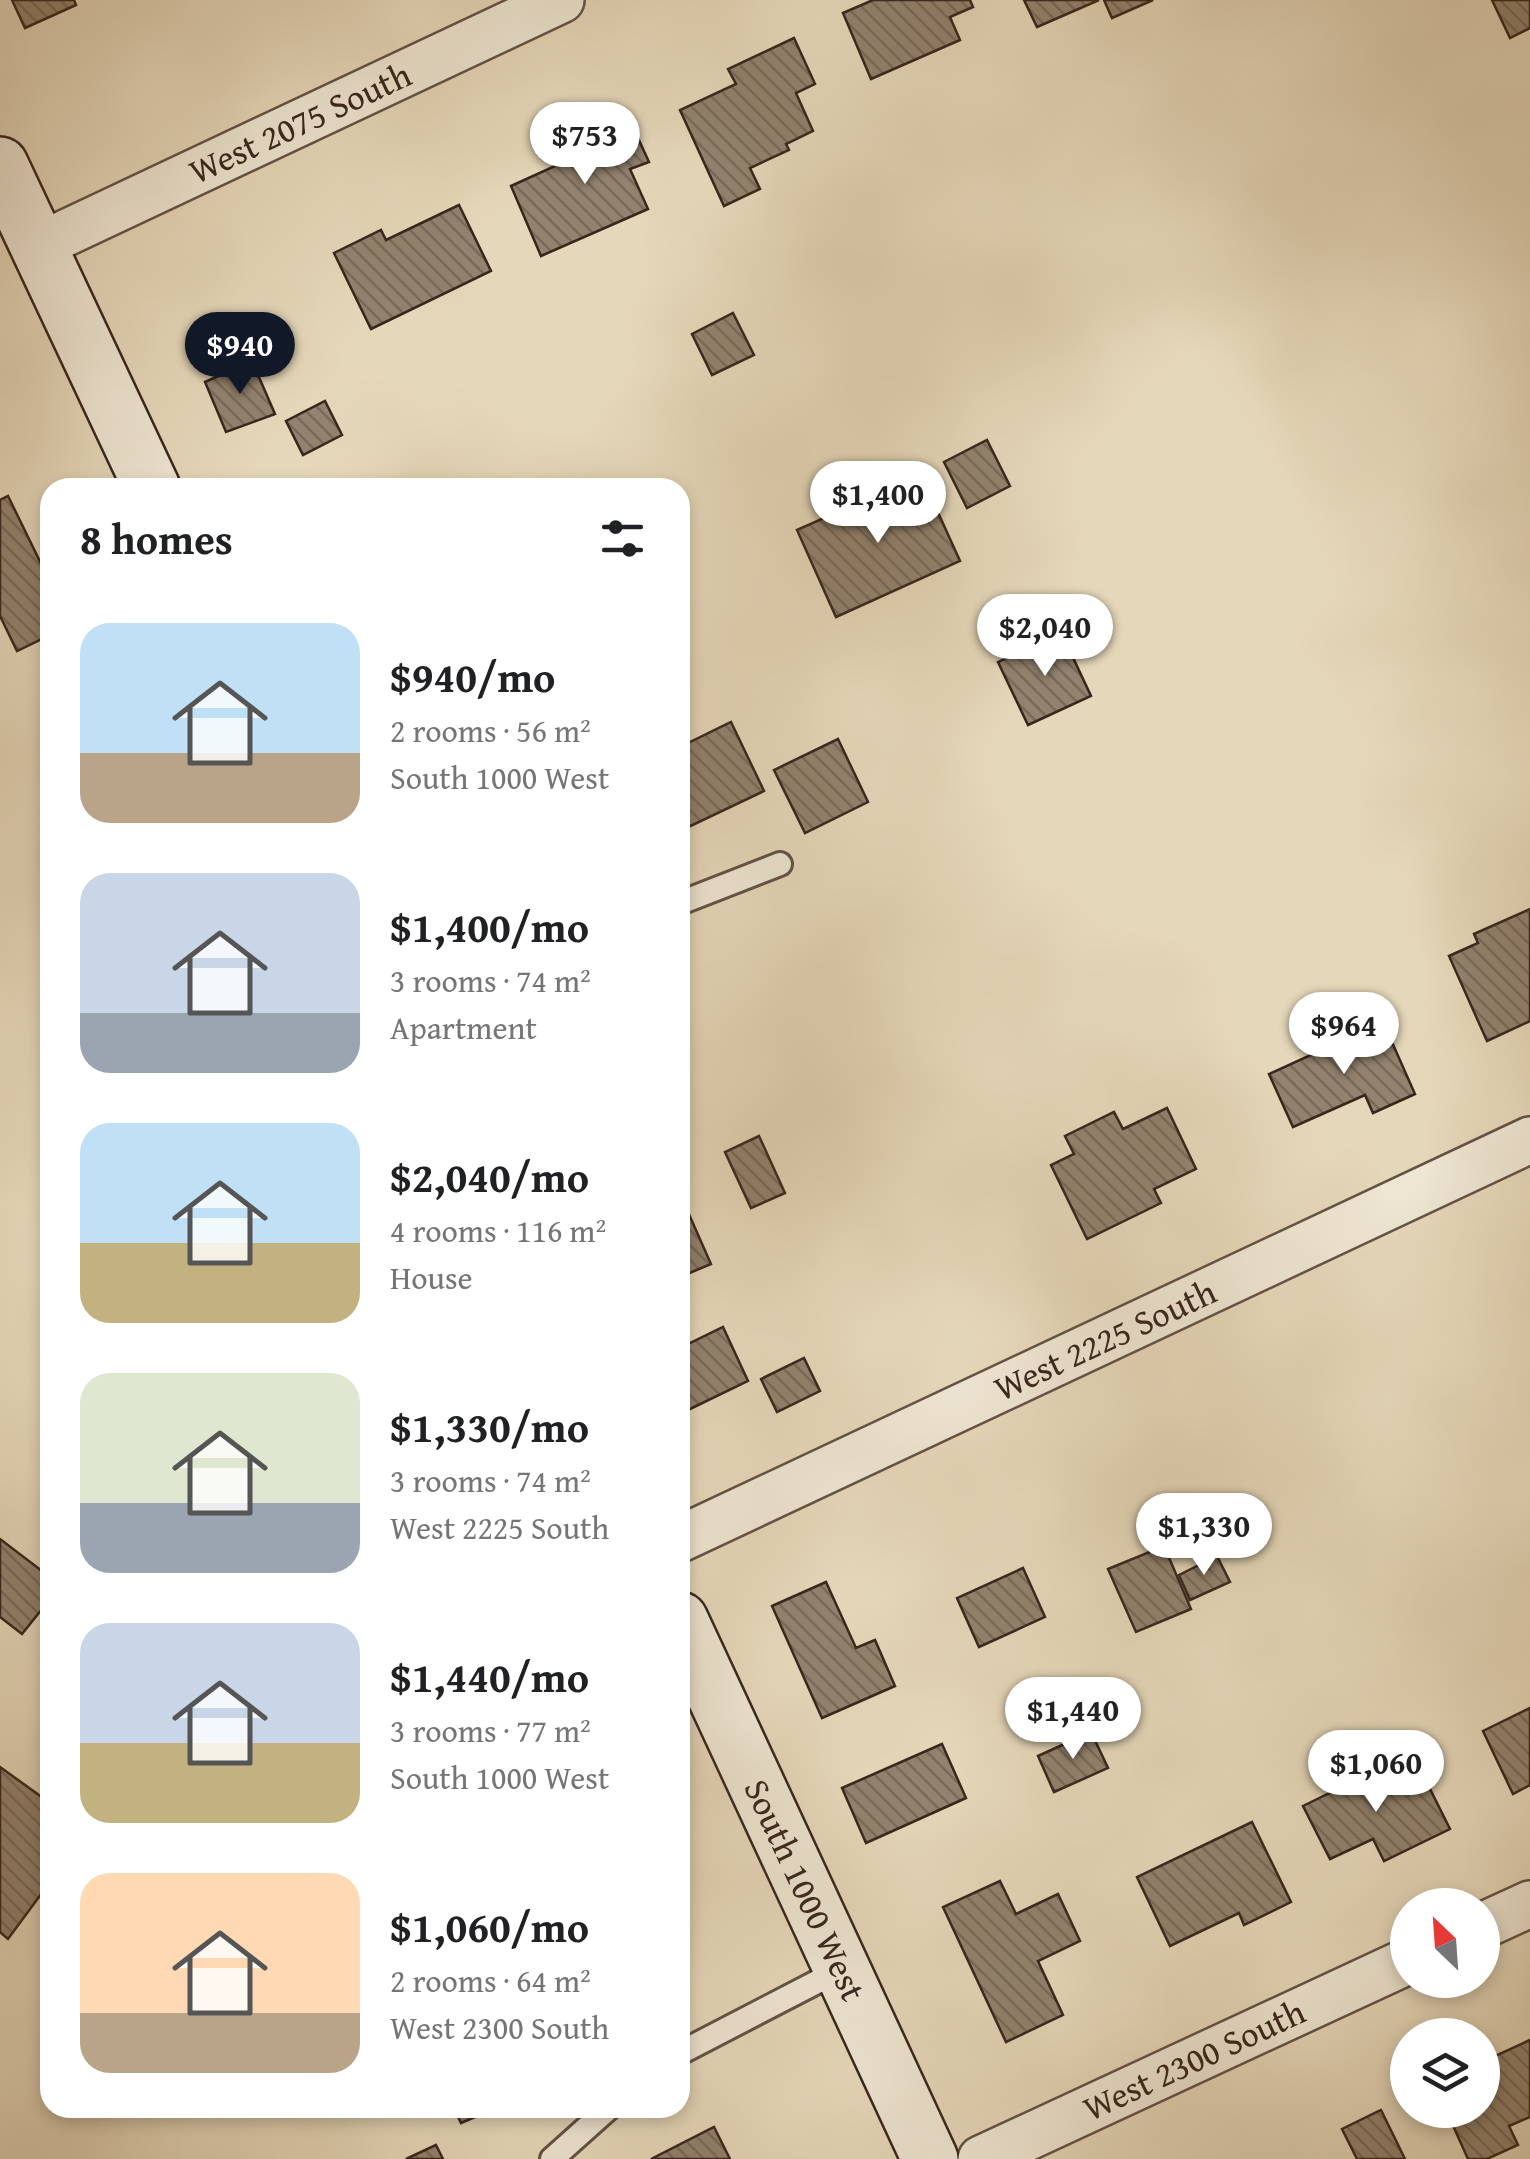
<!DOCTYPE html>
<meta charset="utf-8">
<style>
:root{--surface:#fff;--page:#f2f2f2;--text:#202124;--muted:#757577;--accent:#111827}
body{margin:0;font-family:"Gentium Book Plus",serif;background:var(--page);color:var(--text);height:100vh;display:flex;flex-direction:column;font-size:38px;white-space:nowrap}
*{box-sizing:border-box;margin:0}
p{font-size:32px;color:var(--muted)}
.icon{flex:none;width:55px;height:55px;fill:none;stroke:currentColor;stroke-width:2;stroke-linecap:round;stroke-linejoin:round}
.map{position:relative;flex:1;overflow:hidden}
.details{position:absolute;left:40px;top:478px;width:650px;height:1640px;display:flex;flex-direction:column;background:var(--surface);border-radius:30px;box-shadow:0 5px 15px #0003}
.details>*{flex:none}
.needle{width:65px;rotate:335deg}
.fabs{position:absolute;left:1390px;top:1888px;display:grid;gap:20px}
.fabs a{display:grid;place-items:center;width:110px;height:110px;border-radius:50%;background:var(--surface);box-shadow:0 5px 15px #0003;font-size:50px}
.price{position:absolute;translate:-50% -85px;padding:0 22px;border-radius:35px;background:#fff;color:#222;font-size:32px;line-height:65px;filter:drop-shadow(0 2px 5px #0008)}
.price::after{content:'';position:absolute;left:50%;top:60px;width:30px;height:22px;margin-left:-15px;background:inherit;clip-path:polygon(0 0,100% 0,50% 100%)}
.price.on{background:var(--accent);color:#fff}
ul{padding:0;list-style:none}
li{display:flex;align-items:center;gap:30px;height:250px;padding:0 40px}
li span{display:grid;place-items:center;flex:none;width:280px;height:200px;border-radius:30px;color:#555}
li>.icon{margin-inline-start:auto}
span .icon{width:120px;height:120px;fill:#fffc;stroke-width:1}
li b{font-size:42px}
h2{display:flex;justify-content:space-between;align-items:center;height:120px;padding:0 40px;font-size:42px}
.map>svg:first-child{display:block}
.building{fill:url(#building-back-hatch);stroke:#38261d;stroke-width:2.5}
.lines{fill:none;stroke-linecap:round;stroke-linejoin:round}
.service-casing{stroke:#635244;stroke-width:28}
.minor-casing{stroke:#635244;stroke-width:50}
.secondary-casing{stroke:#38261d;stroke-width:60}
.service{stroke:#eee5d2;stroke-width:22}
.minor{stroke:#eee5d2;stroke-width:45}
.secondary{stroke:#eee5d2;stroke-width:55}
.labels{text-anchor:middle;stroke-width:8;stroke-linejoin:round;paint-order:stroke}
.street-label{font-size:35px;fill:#38261d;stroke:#eee5d2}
</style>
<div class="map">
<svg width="1530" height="2159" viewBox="0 0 1530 2159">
<defs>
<pattern id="building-back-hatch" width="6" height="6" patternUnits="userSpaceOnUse" patternTransform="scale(2.5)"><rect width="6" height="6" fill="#92826e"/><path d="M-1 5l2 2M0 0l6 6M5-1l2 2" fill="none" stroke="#786a5a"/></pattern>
</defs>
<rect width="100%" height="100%" fill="#e5d7b9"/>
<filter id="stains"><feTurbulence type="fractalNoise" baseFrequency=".002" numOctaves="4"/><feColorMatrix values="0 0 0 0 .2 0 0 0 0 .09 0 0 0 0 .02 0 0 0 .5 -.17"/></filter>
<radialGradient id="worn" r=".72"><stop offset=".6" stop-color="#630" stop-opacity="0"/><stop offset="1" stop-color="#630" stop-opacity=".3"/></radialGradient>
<g class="building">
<path d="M 12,0 L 74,0 L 76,5 L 25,28 Z"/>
<path d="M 873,0 L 970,0 L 973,7 L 950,17 L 960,40 L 871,79 L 843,13 Z"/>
<path d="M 1024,0 L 1099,0 L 1037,27 Z"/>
<path d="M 1104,0 L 1153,0 L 1112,18 Z"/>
<path d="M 1492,0 L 1530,0 L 1530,28 L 1510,38 Z"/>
<path d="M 794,38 L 815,84 L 796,93 L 813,131 L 786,144 L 789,150 L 750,168 L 760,189 L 724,206 L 680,110 L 736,84 L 728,69 Z"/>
<path d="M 627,114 L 649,162 L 630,169 L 648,209 L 541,256 L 511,186 L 575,157 L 567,140 Z"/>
<path d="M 459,205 L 491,271 L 371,329 L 334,253 L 381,230 L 386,240 Z"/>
<path d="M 733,313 L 754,355 L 712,375 L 692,334 Z"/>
<path d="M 252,361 L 275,414 L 226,432 L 205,382 Z"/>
<path d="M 325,401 L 342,435 L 303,455 L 286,421 Z"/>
<path d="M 987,440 L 1010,486 L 967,508 L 944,462 Z"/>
<path d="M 921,475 L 960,561 L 836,617 L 797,530 Z"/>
<path d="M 8,496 L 50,582 L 50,635 L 17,651 L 0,616 L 0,500 Z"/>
<path d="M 1061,632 L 1091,696 L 1028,725 L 998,662 Z"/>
<path d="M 731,722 L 764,791 L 680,831 L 680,747 Z"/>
<path d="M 838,739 L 868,802 L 805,833 L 774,770 Z"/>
<path d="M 1530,909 L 1530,1021 L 1487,1041 L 1449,956 L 1478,943 L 1474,934 Z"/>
<path d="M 1383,1022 L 1415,1094 L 1373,1113 L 1365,1095 L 1293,1127 L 1269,1074 Z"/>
<path d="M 1167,1108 L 1196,1169 L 1154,1189 L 1161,1203 L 1087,1239 L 1051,1165 L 1074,1154 L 1065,1136 L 1114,1112 L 1123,1129 Z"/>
<path d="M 759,1136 L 785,1193 L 751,1208 L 725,1152 Z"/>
<path d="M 680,1194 L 711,1264 L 680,1277 Z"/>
<path d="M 723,1327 L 748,1381 L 688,1410 L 680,1394 L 680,1348 Z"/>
<path d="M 804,1358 L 820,1391 L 777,1412 L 761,1379 Z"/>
<path d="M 0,1539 L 50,1577 L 50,1599 L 22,1634 L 0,1617 Z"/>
<path d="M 1164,1546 L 1191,1609 L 1136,1632 L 1108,1569 Z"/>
<path d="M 1217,1556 L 1230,1582 L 1190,1600 L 1179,1575 Z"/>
<path d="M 1023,1568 L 1045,1617 L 979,1647 L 957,1598 Z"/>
<path d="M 826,1582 L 856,1648 L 875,1640 L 895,1686 L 822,1718 L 772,1606 Z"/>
<path d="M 1530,1708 L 1530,1785 L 1513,1794 L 1483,1731 Z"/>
<path d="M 1091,1732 L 1108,1768 L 1054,1792 L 1038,1756 Z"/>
<path d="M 942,1744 L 966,1798 L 866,1843 L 842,1788 Z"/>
<path d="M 1393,1762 L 1409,1794 L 1428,1785 L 1450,1829 L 1384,1861 L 1373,1839 L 1330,1859 L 1303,1806 Z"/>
<path d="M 0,1767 L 50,1803 L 50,1882 L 8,1939 L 0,1932 Z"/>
<path d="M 1252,1822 L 1291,1902 L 1244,1925 L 1239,1913 L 1170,1946 L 1137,1877 Z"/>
<path d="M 1000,1881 L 1016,1914 L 1058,1894 L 1080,1941 L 1038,1961 L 1063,2015 L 1006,2042 L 943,1907 Z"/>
<path d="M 1530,2040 L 1530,2117 L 1509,2126 L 1518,2145 L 1487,2159 L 1468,2159 L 1446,2110 L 1482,2110 L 1482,2062 Z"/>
<path d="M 454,2108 L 496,2108 L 461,2123 Z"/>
<path d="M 1381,2110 L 1405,2159 L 1357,2159 L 1342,2129 Z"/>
<path d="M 714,2127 L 730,2159 L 651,2159 Z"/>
<path d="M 436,2145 L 443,2159 L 406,2159 Z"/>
</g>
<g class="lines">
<g class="service-casing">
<g id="service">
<path d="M 680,903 L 780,864"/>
<path d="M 680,2053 L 842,1969"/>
<path d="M 552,2159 L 609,2108"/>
</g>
</g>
<g class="minor-casing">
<g id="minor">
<path d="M 38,246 L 561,0"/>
<path d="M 680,1539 L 1530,1140"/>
<path d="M 1482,1926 L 1530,1904"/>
<path d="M 981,2159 L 1408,1961"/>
</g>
</g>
<g class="secondary-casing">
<g id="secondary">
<path d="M 0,165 L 152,488"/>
<path d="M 680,1620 L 930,2159"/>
</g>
</g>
<use href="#service" class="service"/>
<use href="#minor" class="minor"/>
<use href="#secondary" class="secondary"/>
</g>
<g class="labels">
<g class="street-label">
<text transform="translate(300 123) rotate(-25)" y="12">West 2075 South</text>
<text transform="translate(1105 1340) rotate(-25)" y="12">West 2225 South</text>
<text transform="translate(805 1890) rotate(65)" y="12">South 1000 West</text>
<text transform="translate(1194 2060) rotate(-25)" y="12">West 2300 South</text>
</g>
</g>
<rect width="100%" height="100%" filter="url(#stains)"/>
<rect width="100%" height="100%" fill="url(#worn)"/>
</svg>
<div class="fabs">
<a><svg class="needle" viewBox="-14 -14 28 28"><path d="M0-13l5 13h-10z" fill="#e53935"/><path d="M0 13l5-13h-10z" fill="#757577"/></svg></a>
<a><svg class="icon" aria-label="layers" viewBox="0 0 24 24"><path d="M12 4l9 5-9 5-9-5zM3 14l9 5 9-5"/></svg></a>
</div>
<b class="price" style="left:585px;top:187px">$753</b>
<b class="price on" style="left:240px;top:397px">$940</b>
<b class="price" style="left:878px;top:546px">$1,400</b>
<b class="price" style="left:1045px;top:679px">$2,040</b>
<b class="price" style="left:1344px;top:1077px">$964</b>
<b class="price" style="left:1204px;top:1578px">$1,330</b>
<b class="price" style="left:1073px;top:1762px">$1,440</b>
<b class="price" style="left:1376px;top:1815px">$1,060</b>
<section class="details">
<h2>8 homes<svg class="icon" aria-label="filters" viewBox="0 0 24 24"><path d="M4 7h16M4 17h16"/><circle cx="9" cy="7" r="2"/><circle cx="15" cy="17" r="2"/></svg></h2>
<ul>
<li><span style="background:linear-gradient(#bfe0f5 65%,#b9a48a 0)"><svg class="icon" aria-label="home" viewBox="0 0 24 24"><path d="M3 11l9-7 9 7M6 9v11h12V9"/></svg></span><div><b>$940/mo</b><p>2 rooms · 56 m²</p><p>South 1000 West</p></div></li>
<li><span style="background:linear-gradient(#c9d6e8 70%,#9aa5b1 0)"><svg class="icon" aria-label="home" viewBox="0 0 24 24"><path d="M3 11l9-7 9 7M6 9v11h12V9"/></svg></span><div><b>$1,400/mo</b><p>3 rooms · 74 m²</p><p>Apartment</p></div></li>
<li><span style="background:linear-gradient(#bfe0f5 60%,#c2b280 0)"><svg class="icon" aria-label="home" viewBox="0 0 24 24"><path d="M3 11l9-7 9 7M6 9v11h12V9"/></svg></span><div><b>$2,040/mo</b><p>4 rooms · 116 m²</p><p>House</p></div></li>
<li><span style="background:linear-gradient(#dfe7d0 65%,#9aa5b1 0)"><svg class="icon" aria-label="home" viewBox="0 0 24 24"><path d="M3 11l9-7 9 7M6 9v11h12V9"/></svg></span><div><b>$1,330/mo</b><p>3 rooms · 74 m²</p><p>West 2225 South</p></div></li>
<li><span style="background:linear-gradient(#c9d6e8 60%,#c2b280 0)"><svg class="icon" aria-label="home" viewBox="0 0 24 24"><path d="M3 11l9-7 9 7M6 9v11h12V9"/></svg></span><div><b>$1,440/mo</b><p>3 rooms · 77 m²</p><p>South 1000 West</p></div></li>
<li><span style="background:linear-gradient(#ffd9b3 70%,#b9a48a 0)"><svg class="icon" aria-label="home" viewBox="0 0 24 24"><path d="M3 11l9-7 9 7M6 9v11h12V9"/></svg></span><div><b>$1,060/mo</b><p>2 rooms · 64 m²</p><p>West 2300 South</p></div></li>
</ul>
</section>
</div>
